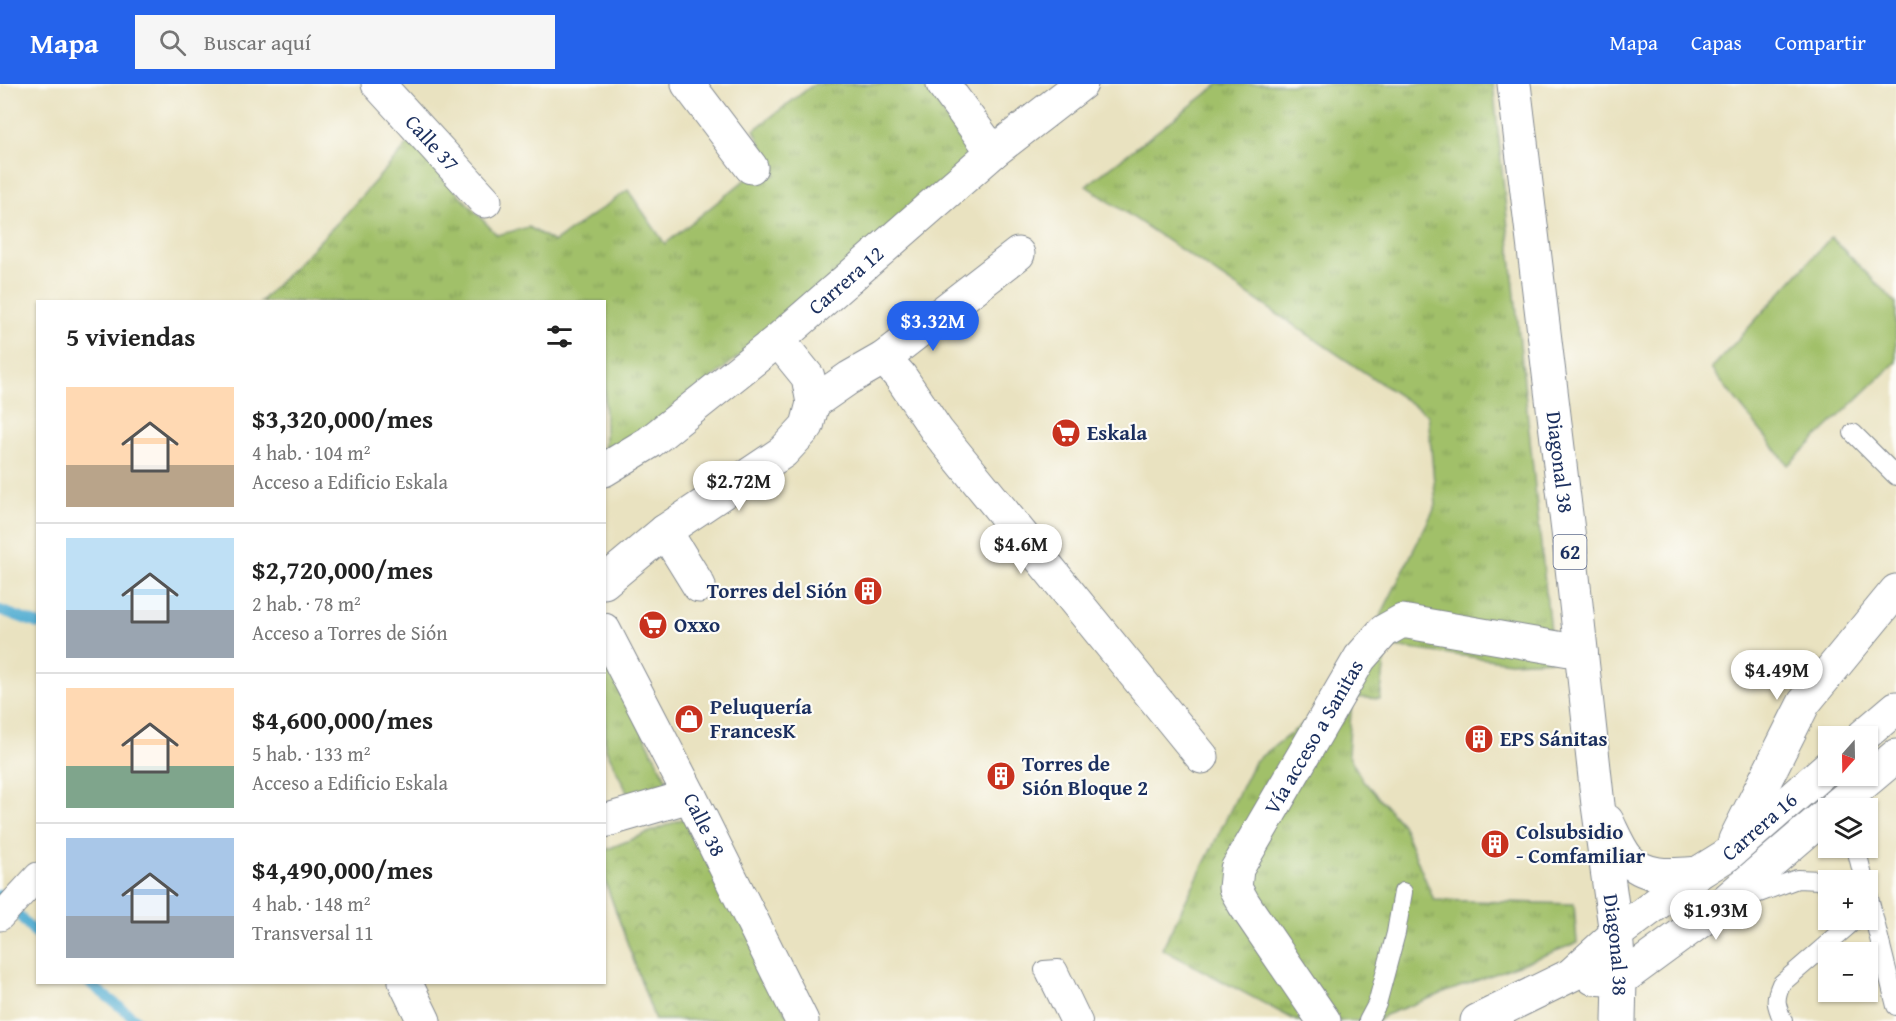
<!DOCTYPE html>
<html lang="es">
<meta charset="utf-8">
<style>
:root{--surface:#fff;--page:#f6f6f6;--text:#222;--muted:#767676;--line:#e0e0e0;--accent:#2563eb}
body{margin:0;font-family:"Gentium Book Plus",serif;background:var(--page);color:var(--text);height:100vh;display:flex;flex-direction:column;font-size:22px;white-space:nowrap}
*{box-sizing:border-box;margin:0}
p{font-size:20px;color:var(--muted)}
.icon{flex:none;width:33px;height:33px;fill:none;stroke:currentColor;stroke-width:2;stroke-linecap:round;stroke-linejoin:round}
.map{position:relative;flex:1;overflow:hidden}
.details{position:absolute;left:36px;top:216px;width:570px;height:684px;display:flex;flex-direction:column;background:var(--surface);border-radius:0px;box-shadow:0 2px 4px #0004}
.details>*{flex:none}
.needle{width:39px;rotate:200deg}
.tools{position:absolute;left:1818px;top:642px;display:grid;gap:12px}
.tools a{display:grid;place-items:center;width:60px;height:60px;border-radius:0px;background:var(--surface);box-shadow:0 2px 4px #0004;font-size:30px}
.price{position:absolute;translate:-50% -51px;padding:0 14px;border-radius:21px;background:#fff;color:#222;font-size:20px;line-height:39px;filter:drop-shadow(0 2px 3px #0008)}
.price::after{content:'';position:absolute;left:50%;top:36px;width:18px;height:14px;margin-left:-9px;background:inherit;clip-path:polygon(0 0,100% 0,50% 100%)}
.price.active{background:var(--accent);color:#fff}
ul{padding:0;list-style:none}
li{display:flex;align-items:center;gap:18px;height:150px;padding:0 30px}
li+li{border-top:2px solid var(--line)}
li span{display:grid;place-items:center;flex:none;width:168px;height:120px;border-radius:0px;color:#555}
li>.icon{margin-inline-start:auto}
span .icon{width:72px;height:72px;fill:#fffc;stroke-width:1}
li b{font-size:26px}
h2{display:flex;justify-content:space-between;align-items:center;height:72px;padding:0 30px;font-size:26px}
header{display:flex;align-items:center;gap:36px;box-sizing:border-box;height:84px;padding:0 30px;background:var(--accent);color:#fff}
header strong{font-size:28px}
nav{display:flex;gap:33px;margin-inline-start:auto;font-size:21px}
.search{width:420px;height:54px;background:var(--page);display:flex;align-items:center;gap:15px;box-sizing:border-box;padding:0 21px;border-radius:0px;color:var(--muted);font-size:22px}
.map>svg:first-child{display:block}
.grass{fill:url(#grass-tufts);stroke:#5e7864;stroke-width:1.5}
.park{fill:url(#park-crowns);stroke:#5e7864;stroke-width:1.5}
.pitch{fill:#a1c069;stroke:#5e7864;stroke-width:1.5}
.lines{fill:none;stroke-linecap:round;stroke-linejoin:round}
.stream{stroke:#54aed2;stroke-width:10}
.service-casing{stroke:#82888f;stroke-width:20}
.pedestrian-casing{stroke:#82888f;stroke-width:29}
.minor-casing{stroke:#82888f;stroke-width:35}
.primary-casing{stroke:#82888f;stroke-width:35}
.service{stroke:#fff;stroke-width:18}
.pedestrian{stroke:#fff;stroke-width:27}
.minor{stroke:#fff;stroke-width:33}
.primary{stroke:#fff;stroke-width:33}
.labels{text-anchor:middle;stroke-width:4.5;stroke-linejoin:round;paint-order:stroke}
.shield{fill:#fdfcf7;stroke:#5f6c8c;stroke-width:1.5}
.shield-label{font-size:20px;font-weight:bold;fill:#1b2f5e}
.street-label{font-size:21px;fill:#1b2f5e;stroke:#fdfcf7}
.poi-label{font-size:21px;font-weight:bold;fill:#1b2f5e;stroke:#fdfcf7;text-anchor:start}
</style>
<header>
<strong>Mapa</strong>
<div class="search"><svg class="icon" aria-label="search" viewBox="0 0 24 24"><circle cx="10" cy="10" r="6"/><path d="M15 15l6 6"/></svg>Buscar aquí</div>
<nav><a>Mapa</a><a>Capas</a><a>Compartir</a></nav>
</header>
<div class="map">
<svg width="1896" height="937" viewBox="0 0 1896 937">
<defs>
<pattern id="grass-tufts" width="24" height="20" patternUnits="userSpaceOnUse" patternTransform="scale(1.5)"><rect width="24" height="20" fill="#a1c069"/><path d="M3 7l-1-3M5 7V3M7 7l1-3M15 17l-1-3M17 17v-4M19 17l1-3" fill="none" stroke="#829c5a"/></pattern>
<pattern id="park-crowns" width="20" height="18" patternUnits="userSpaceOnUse" patternTransform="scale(1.5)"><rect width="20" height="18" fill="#a1c069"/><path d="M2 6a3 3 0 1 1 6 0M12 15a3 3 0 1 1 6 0" fill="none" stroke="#829c5a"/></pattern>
</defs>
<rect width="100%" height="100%" fill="#fdfcf7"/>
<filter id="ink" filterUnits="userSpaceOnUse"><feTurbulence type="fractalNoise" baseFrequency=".0167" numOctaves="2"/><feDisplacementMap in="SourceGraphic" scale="12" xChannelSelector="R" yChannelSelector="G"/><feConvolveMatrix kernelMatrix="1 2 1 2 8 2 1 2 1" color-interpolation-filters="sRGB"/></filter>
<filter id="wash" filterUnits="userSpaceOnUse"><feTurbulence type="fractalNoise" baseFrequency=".008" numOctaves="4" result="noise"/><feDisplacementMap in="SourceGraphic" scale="24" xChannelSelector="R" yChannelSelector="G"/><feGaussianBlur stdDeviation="1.35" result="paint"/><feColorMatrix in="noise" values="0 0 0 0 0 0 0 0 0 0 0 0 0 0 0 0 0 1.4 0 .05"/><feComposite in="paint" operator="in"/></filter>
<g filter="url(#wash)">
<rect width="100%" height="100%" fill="#e9e2c0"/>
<g class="grass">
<path d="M 814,0 L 926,0 L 973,78 L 605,383 L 604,218 L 260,218 L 341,135 L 410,58 L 497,151 L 529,143 L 554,158 L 628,106 L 665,160 L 746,95 L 776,91 L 754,46 Z"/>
<path d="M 1219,0 L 1493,0 L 1553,576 L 1510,578 L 1387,562 L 1380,615 L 1352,613 L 1348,670 L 1362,695 L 1402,740 L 1434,816 L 1574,820 L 1577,859 L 1385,931 L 1378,937 L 1297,937 L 1162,865 L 1254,678 L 1367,590 L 1374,545 L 1436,421 L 1428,331 L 1086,102 Z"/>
<path d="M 604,571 L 668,699 L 631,716 L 605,663 Z"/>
</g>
<path class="park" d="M 692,731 L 790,937 L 655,936 L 605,797 L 605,766 Z"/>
<path class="pitch" d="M 1831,153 L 1896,219 L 1896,278 L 1788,381 L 1711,285 Z"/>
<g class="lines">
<g class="stream">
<path d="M 0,526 L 38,540"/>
<path d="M 0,811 L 38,852"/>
<path d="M 88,898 L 138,937"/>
</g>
</g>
</g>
<g filter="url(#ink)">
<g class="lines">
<g class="service-casing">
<g id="service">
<path d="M 1853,349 L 1896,392"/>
<path d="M 1856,764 L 1864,796"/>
<path d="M 1868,810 L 1896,922"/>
<path d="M 1740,816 L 1797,795 L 1820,796 L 1828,805"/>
<path d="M 1069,937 L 1044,886 L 1058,885 L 1083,937"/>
<path d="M 1368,937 L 1377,920 L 1396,849 L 1403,808"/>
<path d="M 1783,937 C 1776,921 1774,916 1781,900 L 1855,836"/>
</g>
</g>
<g class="pedestrian-casing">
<path id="pedestrian" d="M 0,833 L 38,792"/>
</g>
<g class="minor-casing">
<g id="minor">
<path id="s1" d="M 378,0 L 485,117"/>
<path d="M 688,0 L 751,83"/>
<path d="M 943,0 L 993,68"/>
<path d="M 884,274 L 900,292 L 937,347 L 1202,673"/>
<path d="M 813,319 L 849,294 L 884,274 L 1018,170"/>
<path id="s2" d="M 604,386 L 650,358 L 778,256 L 993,68 L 1081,0"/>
<path d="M 665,447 L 699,502"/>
<path d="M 604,498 L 665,447 L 783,368 L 807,342 L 813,319 L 808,293 L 778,256"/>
<path id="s3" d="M 604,546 L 690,712 L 802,937"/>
<path d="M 1863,652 L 1896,624"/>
<path d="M 1834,724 L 1896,672"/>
<path d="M 604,737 L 690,712"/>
<path d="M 1735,756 L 1804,619 L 1896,507"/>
<path d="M 1593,894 L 1620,896 L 1714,827 L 1828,729"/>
<path d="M 405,898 L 424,937"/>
<path id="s4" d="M 1324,937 L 1244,820 L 1235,804 L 1237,785 L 1360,574 L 1384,547 L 1402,537 L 1581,568"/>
<path id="s5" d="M 1477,937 L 1571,891 L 1616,850 L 1698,789 L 1727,771 L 1828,683"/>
</g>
</g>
<g class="primary-casing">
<g id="primary">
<path id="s6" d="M 1514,0 L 1568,447 L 1598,721 L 1616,850 L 1620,896 L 1619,937"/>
<path d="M 1607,737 C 1613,749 1619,764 1627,774 C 1645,795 1674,791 1698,789"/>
</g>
</g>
<use href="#service" class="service"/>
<use href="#pedestrian" class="pedestrian"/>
<use href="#minor" class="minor"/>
<use href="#primary" class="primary"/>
</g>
</g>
<defs>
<g id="supermarket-disc" transform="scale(1.5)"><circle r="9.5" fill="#c8321e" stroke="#fdfcf7"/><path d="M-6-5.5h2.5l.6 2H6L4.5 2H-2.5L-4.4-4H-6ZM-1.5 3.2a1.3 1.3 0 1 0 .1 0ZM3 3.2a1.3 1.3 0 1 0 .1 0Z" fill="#fff"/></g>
<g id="building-disc" transform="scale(1.5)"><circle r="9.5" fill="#c8321e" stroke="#fdfcf7"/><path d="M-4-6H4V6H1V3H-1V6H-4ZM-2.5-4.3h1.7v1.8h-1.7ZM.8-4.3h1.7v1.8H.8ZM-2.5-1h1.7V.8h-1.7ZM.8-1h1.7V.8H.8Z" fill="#fff"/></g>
<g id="shop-disc" transform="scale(1.5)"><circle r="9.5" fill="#c8321e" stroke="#fdfcf7"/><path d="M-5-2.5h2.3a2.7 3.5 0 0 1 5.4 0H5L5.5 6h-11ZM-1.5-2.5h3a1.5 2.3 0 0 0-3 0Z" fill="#fff"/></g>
</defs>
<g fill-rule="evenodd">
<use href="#supermarket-disc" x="1066" y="349"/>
<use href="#building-disc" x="868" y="507"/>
<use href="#supermarket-disc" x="653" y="541"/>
<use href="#shop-disc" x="689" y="635"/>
<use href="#building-disc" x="1479" y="655"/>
<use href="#building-disc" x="1001" y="692"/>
<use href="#building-disc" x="1495" y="760"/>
</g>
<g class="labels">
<rect class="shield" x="1553.5" y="451" width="33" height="34" rx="4.5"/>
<g class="shield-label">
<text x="1570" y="475">62</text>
</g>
<g class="street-label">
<text dy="7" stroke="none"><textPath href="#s1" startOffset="80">Calle 37</textPath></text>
<text dy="7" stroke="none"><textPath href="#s2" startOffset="308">Carrera 12</textPath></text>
<text dy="7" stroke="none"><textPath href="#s6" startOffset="381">Diagonal 38</textPath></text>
<text dy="7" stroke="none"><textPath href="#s4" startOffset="332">Vía acceso a Sanitas</textPath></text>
<text dy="7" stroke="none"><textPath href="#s3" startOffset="219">Calle 38</textPath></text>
<text dy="7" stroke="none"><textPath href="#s5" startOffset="345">Carrera 16</textPath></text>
<text dy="7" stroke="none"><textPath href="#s6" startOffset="867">Diagonal 38</textPath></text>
</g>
<g class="poi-label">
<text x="1087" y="356">Eskala</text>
<text x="847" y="514" text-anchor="end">Torres del Sión</text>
<text x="674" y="548">Oxxo</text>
<text x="710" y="630">Peluquería<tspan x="710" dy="24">FrancesK</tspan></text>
<text x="1500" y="662">EPS Sánitas</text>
<text x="1022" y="687">Torres de<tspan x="1022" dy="24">Sión Bloque 2</tspan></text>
<text x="1516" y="755">Colsubsidio<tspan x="1516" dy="24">- Comfamiliar</tspan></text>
</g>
</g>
</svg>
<div class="tools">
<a><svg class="needle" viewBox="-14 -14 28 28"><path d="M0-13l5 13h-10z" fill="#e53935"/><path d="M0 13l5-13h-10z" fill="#767676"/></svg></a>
<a><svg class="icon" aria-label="layers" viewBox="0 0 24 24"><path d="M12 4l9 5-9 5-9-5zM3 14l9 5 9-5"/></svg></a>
<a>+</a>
<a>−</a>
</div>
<b class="price active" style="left:933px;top:268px">$3.32M</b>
<b class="price" style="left:739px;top:428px">$2.72M</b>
<b class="price" style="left:1021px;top:491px">$4.6M</b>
<b class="price" style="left:1777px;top:617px">$4.49M</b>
<b class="price" style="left:1716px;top:857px">$1.93M</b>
<section class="details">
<h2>5 viviendas<svg class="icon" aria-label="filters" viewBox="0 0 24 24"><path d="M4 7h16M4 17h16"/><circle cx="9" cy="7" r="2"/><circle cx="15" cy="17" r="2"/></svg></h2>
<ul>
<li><span style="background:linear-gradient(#ffd9b3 65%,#b9a48a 0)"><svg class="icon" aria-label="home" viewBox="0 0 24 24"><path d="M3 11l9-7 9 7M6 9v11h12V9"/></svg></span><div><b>$3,320,000/mes</b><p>4 hab. · 104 m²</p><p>Acceso a Edificio Eskala</p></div></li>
<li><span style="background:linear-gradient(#bfe0f5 60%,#9aa5b1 0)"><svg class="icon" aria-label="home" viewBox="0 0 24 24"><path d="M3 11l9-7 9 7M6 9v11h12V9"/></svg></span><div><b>$2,720,000/mes</b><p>2 hab. · 78 m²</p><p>Acceso a Torres de Sión</p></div></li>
<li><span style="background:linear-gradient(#ffd9b3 65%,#7fa58c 0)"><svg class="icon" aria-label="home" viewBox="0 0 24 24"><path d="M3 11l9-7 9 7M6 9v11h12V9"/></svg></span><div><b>$4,600,000/mes</b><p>5 hab. · 133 m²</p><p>Acceso a Edificio Eskala</p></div></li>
<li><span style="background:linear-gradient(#a9c7e8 65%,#9aa5b1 0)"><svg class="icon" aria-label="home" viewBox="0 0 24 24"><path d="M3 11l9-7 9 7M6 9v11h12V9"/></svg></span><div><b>$4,490,000/mes</b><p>4 hab. · 148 m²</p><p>Transversal 11</p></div></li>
</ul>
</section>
</div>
